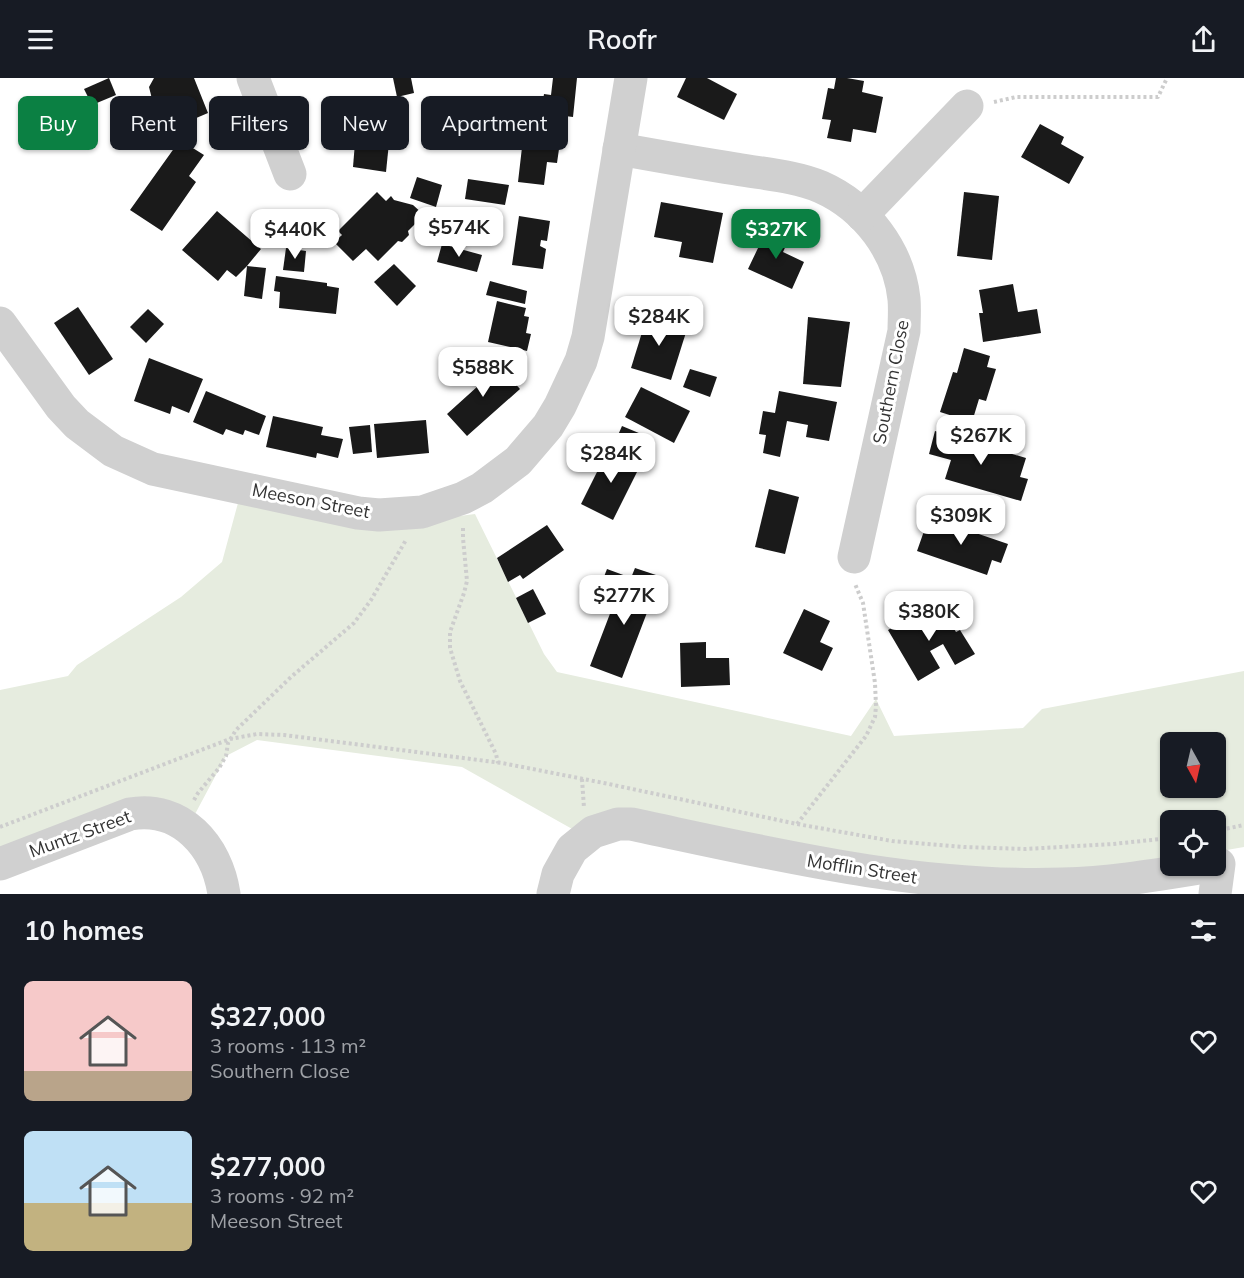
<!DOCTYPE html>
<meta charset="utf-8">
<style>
:root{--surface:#171b24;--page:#242831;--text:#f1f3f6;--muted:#9ea1a6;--accent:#0b8043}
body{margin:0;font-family:Mulish,sans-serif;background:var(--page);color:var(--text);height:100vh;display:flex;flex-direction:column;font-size:22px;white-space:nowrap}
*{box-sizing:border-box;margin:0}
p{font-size:20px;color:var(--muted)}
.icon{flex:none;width:33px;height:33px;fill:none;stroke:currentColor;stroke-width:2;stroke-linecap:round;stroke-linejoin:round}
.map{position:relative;height:816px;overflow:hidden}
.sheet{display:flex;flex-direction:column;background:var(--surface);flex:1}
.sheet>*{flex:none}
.guide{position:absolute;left:18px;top:18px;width:600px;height:54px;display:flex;gap:12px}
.needle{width:39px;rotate:172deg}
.tools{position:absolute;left:1160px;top:654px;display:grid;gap:12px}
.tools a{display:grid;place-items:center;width:66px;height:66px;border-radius:9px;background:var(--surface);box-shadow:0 2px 4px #0004;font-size:30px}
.price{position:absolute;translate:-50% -51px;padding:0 14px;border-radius:12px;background:#fff;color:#222;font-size:20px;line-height:39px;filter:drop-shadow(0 2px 3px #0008)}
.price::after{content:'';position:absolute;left:50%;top:36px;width:18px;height:14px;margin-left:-9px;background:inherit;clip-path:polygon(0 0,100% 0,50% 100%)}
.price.current{background:var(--accent);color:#fff}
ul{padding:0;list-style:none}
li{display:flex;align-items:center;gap:18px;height:150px;padding:0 24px}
li span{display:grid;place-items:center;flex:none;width:168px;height:120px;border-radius:9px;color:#555}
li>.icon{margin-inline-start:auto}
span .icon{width:72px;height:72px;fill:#fffc;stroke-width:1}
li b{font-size:26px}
h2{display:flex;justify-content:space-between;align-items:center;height:72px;padding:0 24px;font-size:26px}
.tag{padding:0 21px;border-radius:9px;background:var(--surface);box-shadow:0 2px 4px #0004;font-size:21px;line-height:54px}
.tag.current{background:var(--accent);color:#fff}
header{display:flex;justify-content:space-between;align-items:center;height:78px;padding:0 24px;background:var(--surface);font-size:27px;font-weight:600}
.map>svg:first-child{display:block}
.green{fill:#e6ecdf;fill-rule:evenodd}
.building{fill:#1a1a1a}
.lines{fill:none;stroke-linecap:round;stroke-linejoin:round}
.path{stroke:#cdcdcd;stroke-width:4;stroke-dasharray:3 3;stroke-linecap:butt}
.minor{stroke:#d0d0d0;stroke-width:33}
.labels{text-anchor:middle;stroke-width:6;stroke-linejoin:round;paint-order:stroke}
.street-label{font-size:18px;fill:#333;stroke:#fff}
</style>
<header><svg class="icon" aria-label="menu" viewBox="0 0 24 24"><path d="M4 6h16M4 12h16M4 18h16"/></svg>Roofr<svg class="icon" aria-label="share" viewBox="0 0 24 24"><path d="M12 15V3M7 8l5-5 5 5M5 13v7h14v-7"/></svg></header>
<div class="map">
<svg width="1244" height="816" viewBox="0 0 1244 816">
<rect width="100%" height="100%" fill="#fff"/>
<path class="green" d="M 238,425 L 376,449 L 475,436 L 544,576 L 557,594 L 851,658 L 876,621 L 894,658 L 1023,650 L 1042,631 L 1244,593 L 1244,769 L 1215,774 L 1215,742 L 1170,742 L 1170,782 L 1126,788 L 975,793 L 574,752 L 462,689 L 257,662 L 226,678 L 194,738 L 0,775 L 0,612 L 68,598 L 77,587 L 181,519 L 222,484 ZM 1170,664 L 1215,664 L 1215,710 L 1170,710 Z"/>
<g class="building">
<path d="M 109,0 L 116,17 L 92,27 L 84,11 Z"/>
<path d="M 154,0 L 194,0 L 208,35 L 168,52 L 161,36 L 174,30 L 171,22 L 162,25 L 152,21 L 149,9 Z"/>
<path d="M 393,0 L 411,0 L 414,15 L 397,19 Z"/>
<path d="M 553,0 L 577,0 L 573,39 L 541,35 L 544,16 L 551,17 Z"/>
<path d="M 686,0 L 707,0 L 737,16 L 724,42 L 677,19 Z"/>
<path d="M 836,0 L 847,0 L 864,3 L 862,14 L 883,19 L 876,55 L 853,51 L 851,64 L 827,60 L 831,42 L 822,41 L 828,10 L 834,11 Z"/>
<path d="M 357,40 L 391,45 L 386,94 L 353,89 Z"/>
<path d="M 1040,46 L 1064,59 L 1061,66 L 1084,79 L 1069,106 L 1021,79 Z"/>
<path d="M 524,52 L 561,57 L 557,85 L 547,84 L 544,107 L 518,104 Z"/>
<path d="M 180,62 L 204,77 L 189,98 L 196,104 L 162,153 L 130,132 Z"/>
<path d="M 417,99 L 442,107 L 436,129 L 410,120 Z"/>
<path d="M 468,101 L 509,107 L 505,127 L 465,121 Z"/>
<path d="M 377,114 L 386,123 L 391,118 L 394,122 L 413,127 L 424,137 L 408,153 L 409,157 L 402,164 L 398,163 L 378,183 L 366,171 L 353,183 L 334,164 L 342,157 L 338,153 Z"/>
<path d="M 964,114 L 999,118 L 992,182 L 957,178 Z"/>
<path d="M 661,124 L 723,135 L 713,185 L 679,179 L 682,164 L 654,159 Z"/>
<path d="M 217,133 L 261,171 L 247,188 L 236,199 L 227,192 L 218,203 L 182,172 Z"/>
<path d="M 519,138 L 550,143 L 547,163 L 541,162 L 540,168 L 546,171 L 543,191 L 512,187 Z"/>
<path d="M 768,149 L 790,159 L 783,174 L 804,184 L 792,211 L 748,191 Z"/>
<path d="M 442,166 L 482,177 L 477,194 L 437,184 Z"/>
<path d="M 286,170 L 306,173 L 304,194 L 283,192 Z"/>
<path d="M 394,186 L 416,208 L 397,228 L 374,204 Z"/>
<path d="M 247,188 L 266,190 L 262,221 L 244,218 Z"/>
<path d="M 276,198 L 327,205 L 327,208 L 339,210 L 336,236 L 279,230 L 280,214 L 274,213 Z"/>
<path d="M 490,203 L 527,213 L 525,226 L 486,217 Z"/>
<path d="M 1013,206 L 1018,234 L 1037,231 L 1041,255 L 983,264 L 979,235 L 983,235 L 979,212 Z"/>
<path d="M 497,223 L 526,230 L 524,238 L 529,239 L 526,255 L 531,256 L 527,273 L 488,264 Z"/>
<path d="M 78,229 L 113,281 L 89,297 L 54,245 Z"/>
<path d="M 148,231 L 164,246 L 146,265 L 130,249 Z"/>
<path d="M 648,235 L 688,248 L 671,302 L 631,290 Z"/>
<path d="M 808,239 L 850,244 L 841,309 L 803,306 Z"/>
<path d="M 964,270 L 990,278 L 987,289 L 996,291 L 986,323 L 979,321 L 972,344 L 940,334 L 953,294 L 957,295 Z"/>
<path d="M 149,280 L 203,301 L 189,335 L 172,328 L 170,336 L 134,323 Z"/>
<path d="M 481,283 L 492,295 L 499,288 L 520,311 L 467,358 L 447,336 L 478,308 L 467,296 Z"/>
<path d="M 690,291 L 717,299 L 710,319 L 683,309 Z"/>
<path d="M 641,309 L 690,333 L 674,365 L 625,339 Z"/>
<path d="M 206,313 L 266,338 L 259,357 L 245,352 L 243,357 L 226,351 L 223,357 L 193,344 Z"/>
<path d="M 779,313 L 837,324 L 829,363 L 806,359 L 808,347 L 787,343 L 780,379 L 763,375 L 766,357 L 759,356 L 763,333 L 775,335 Z"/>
<path d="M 273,338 L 323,349 L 321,357 L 343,361 L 338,380 L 317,375 L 316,380 L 266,369 Z"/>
<path d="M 426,342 L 429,375 L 377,380 L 374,346 Z"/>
<path d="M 370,347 L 372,374 L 353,376 L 349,349 Z"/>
<path d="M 622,348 L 646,358 L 639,374 L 615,364 Z"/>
<path d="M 935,353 L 1026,380 L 1020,399 L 1028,401 L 1021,423 L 945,401 L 951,382 L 929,376 Z"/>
<path d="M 617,370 L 638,381 L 634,390 L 638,392 L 613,442 L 581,426 L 606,376 L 612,379 Z"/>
<path d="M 769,411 L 799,419 L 785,476 L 755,469 Z"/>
<path d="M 929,439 L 1008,466 L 1001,485 L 992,482 L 987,497 L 917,473 Z"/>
<path d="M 547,447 L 564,472 L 523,501 L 520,497 L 508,504 L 497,480 Z"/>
<path d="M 635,490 L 656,497 L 642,530 L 648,532 L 622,600 L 590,588 L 616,520 L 622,522 Z"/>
<path d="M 607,491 L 626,498 L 619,517 L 600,509 Z"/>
<path d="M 533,511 L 546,536 L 528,545 L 516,520 Z"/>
<path d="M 804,531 L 830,543 L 820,564 L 833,570 L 822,593 L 783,575 Z"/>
<path d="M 942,531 L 956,554 L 960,552 L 975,576 L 955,587 L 943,566 L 930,573 L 940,590 L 918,603 L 888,552 L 919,534 L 924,542 Z"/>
<path d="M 706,564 L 706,580 L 729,580 L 730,607 L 681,609 L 680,565 Z"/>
</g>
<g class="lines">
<g class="path">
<path d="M 994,24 L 1016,19 L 1158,19 L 1167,0"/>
<path d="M 463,450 L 463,460 L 467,503 L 464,515 L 450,554 L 450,570 L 460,603 L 496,676 L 498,685"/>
<path d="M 582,701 L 584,730"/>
<path d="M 194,722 L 198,715 L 219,690 L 226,678 L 228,665 L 236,652 L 291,599 L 354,545 L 371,522 L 406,462"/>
<path d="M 797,746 L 866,658 L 875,639 L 876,628 L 875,605 L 863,525 L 855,506"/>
<path d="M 0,749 L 230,661 L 257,656 L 284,657 L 502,685 L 609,706 L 797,746 L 892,763 L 964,769 L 1025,771 L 1113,766 L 1170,760"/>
<path d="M 1215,753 L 1244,747"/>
</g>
<g class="minor">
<path d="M 253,0 L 290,96"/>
<path d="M 619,71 C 658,78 697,85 736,91 C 764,96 795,98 821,109 C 866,129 899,173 904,221 C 905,232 904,243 904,253 L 854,479"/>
<path d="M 862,137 L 967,28"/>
<path d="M 0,245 L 61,329 L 77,346 L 113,373 L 153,391 L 358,435 L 379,437 L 422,434 L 463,420 L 482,410 L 518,383 L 548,348 L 560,328 L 581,283 L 588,259 L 631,0"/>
<path d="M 0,786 L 130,736 C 181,727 217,768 224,816"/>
<path d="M 553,816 L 558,796 L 572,771 L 593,754 L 618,746 L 631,746 C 773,776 916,811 1063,806 C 1113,805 1162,796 1212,788"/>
<path d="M 1215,816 L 1219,786"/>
</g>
</g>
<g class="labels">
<g class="street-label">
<text transform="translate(891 304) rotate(-79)" y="6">Southern Close</text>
<text transform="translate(311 423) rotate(11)" y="6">Meeson Street</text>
<text transform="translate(80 756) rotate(-20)" y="6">Muntz Street</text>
<text transform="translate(862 791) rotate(9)" y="6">Mofflin Street</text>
</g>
</g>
</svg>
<div class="tools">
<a><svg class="needle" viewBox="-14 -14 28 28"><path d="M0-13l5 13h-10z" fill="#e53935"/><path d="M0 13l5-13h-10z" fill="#9ea1a6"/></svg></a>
<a><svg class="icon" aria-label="locate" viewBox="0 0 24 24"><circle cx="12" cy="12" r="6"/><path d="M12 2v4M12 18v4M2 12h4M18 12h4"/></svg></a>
</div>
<b class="price" style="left:459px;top:180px">$574K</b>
<b class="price" style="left:295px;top:182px">$440K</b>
<b class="price current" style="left:776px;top:182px">$327K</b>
<b class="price" style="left:659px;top:269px">$284K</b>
<b class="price" style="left:483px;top:320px">$588K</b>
<b class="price" style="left:981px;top:388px">$267K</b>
<b class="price" style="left:611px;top:406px">$284K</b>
<b class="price" style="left:961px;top:468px">$309K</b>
<b class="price" style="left:624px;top:548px">$277K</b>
<b class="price" style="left:929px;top:564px">$380K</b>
<div class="guide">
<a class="tag current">Buy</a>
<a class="tag">Rent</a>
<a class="tag">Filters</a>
<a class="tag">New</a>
<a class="tag">Apartment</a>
</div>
</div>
<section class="sheet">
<h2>10 homes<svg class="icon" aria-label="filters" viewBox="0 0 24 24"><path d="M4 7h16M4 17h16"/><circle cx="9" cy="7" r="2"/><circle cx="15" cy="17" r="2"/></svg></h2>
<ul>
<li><span style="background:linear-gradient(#f6c9c9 75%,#b9a48a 0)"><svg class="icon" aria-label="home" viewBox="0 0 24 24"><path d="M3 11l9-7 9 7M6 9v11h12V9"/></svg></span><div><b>$327,000</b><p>3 rooms · 113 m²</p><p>Southern Close</p></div><svg class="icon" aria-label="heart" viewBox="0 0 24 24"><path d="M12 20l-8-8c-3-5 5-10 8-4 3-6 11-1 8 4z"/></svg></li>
<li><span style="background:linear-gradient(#bfe0f5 60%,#c2b280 0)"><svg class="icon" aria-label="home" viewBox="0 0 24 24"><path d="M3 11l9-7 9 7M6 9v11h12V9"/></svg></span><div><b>$277,000</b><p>3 rooms · 92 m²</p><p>Meeson Street</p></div><svg class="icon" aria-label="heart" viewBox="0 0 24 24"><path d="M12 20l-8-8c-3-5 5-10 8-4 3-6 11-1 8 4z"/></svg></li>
</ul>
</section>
